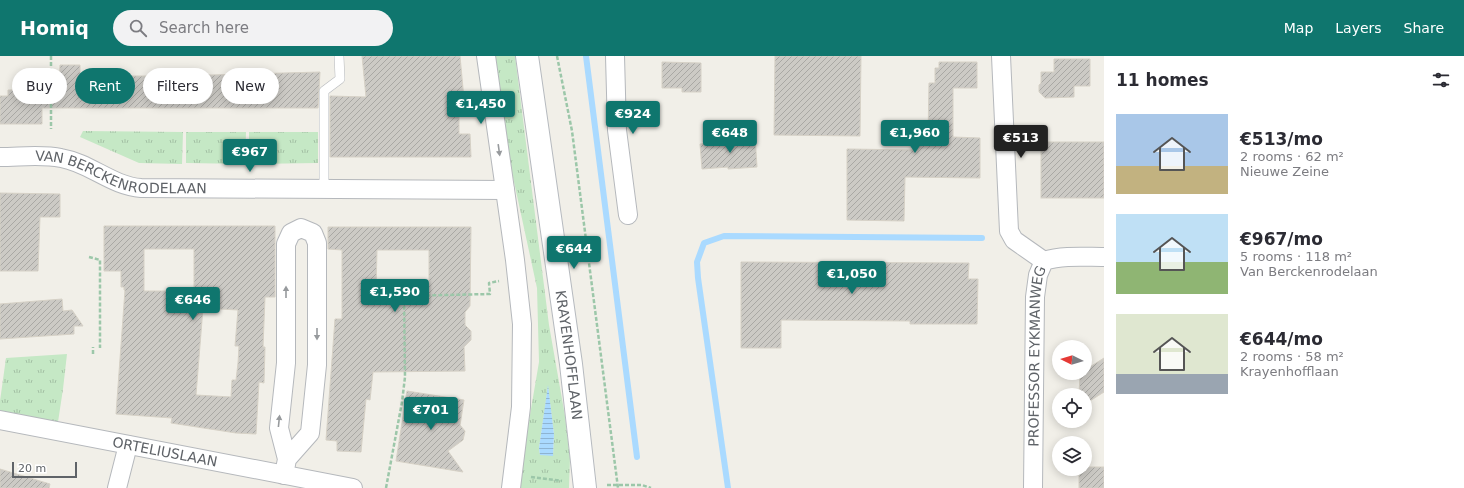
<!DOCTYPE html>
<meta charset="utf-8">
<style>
:root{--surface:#fff;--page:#f2f2f3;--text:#2b2b33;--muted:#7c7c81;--accent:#0f766e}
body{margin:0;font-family:"DejaVu Sans",sans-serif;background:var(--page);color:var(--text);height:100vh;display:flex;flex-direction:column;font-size:15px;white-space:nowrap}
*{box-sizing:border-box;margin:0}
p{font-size:13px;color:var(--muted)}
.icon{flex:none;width:22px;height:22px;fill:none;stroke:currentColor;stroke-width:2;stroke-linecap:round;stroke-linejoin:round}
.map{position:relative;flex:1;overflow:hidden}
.drawer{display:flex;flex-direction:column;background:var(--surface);width:360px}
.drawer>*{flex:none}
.banner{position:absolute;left:12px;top:12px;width:380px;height:36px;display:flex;gap:8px}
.needle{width:26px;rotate:275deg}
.tools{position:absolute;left:1052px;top:284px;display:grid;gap:8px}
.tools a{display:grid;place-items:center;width:40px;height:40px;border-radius:50%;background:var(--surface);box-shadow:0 2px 10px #0003;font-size:20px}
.scale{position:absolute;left:12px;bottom:10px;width:65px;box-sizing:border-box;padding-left:4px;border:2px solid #5f6368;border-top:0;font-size:11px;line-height:14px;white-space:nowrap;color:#5f6368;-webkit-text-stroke:3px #fff;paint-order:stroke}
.price{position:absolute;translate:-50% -34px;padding:0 9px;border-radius:4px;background:var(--accent);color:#fff;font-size:13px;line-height:26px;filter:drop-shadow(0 1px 2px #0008)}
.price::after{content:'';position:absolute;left:50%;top:24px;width:12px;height:9px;margin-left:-6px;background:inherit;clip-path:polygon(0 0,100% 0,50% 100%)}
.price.selected{background:#222;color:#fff}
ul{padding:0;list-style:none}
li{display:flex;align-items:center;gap:12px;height:100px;padding:0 12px}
li span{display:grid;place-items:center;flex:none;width:112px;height:80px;border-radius:0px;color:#555}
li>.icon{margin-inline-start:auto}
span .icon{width:48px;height:48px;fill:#fffc;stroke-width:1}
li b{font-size:17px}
h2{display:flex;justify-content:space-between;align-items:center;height:48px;padding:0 12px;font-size:17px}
.chip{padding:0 14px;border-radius:18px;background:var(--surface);box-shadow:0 2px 10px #0003;font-size:14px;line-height:36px}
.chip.selected{background:var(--accent);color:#fff}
header{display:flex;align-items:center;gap:24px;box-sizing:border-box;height:56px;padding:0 20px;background:var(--accent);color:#fff}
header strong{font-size:19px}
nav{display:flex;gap:22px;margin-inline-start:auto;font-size:14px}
.search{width:280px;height:36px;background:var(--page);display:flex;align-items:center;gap:10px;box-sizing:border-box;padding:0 14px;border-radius:22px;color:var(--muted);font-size:15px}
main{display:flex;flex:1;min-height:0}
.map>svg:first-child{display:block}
.grass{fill:url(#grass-tufts);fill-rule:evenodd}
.water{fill:url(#water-rules)}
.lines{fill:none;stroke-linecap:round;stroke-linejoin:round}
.stream{stroke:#aadaff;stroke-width:6}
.building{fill:url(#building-hatch);stroke:#d6d1c6;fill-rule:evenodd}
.lane-casing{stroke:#b5b8bc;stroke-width:10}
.street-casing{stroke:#b5b8bc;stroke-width:20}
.secondary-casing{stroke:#b6babf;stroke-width:24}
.path{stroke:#9cc7a9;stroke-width:2.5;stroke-dasharray:4 2;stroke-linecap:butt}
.lane{stroke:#fff;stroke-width:9}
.street{stroke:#fff;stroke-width:18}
.secondary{stroke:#fff;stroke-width:22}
.oneway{fill:#979a9d}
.labels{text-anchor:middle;stroke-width:3;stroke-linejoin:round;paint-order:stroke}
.street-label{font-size:14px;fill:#5f6368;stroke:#fff}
</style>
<header>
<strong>Homiq</strong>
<div class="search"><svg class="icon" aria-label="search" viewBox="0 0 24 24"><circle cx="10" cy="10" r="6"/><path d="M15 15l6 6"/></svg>Search here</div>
<nav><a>Map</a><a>Layers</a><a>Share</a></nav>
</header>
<main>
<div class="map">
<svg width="1104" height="432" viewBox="0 0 1104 432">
<defs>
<pattern id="grass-tufts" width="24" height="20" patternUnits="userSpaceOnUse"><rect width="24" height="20" fill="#c5e8c5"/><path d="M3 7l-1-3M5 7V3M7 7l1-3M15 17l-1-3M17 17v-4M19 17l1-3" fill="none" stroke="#a3c0a4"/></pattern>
<pattern id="water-rules" width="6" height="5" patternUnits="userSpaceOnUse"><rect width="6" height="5" fill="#aadaff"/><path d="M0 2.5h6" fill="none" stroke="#8eb4d2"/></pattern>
<pattern id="building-hatch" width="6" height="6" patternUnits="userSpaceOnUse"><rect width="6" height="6" fill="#cccac5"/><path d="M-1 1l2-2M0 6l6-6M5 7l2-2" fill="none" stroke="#a9a8a4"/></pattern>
</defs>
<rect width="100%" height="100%" fill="#f1efe8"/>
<g class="grass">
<path d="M 494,0 L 515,0 L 549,269 L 565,360 L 570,402 L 569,432 L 520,432 L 524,394 L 539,306 L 537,232 L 511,112 ZM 548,331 L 554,378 L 553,399 L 540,399 L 539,392 Z"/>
<path d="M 83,75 L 183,76 L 182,108 L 139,107 L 80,81 Z"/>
<path d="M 186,76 L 246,76 L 245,108 L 186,107 Z"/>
<path d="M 249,76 L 318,76 L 318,107 L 249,108 Z"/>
<path d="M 67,298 L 63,333 L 58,366 L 0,355 L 0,345 L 6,302 Z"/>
</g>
<path class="water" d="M 548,329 L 554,378 L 553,400 L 540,399 L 539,392 Z"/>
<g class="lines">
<g class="stream">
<path d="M 586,0 L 637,401"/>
<path d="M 728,432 L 698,222 L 697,206 L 704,187 L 724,180 L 982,182"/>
</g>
</g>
<g class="building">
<path d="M 362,0 L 460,0 L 464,43 L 459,44 L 459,78 L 470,78 L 471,101 L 330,101 L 330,40 L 366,41 Z"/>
<path d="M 775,0 L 861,0 L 860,80 L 774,79 Z"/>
<path d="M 1054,3 L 1090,3 L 1090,30 L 1074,30 L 1074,41 L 1045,42 L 1039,36 L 1039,29 L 1041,27 L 1041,16 L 1054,16 Z"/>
<path d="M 662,6 L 701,7 L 701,36 L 682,36 L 682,32 L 662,32 Z"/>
<path d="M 939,6 L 977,6 L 977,32 L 953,32 L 953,81 L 980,82 L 980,122 L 905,121 L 904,165 L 847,164 L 847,93 L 916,94 L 916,81 L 928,81 L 929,27 L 935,27 L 935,12 L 939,12 Z"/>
<path d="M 60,9 L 80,9 L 80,20 L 161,20 L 161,18 L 211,19 L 320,16 L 318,52 L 42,52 L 42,68 L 0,68 L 0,40 L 8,40 L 8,34 L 59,33 Z"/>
<path d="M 755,80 L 757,111 L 728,113 L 728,111 L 702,113 L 700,88 L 726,86 L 726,82 Z"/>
<rect x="1041" y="86" width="63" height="56"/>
<path d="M 0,137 L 60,138 L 60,161 L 40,161 L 38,215 L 0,215 Z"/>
<path d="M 104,170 L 275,170 L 275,241 L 265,241 L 263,291 L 265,291 L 264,327 L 259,326 L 256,378 L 236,377 L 171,367 L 172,362 L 116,358 L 125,234 L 124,234 L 124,231 L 121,231 L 121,215 L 104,215 ZM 144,193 L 194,193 L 194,235 L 144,235 ZM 203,252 L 238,254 L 235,290 L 239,290 L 238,307 L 236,324 L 232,324 L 231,341 L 196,339 Z"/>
<path d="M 328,171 L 471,171 L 470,250 L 465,256 L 465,269 L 471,275 L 471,284 L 464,291 L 465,315 L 373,316 L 370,344 L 366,343 L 361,396 L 337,395 L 337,385 L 326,384 L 335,263 L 342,263 L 342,194 L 328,193 ZM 377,194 L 429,194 L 429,228 L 409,228 L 409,237 L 376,235 Z"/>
<path d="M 741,206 L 969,207 L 968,223 L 978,223 L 977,268 L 910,268 L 910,265 L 781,264 L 781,292 L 741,292 Z"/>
<path d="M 62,243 L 63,255 L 72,254 L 83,270 L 74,270 L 74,278 L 0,283 L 0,248 Z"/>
<path d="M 1104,302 L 1104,336 L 1085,348 L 1085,339 L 1079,339 L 1080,318 L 1085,317 L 1085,314 Z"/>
<path d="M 407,335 L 464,344 L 460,369 L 465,375 L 463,384 L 448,395 L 463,416 L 396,405 Z"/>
<path d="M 1085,411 L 1104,411 L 1104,432 L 1079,432 L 1079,413 L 1085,413 Z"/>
<path d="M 0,413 L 50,428 L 49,432 L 0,432 Z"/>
</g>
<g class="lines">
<g class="lane-casing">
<path id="lane" d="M 324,132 L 324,35 L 340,23 L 339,0"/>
</g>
<g class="street-casing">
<g id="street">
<path d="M 486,0 L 515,204 L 522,268 L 521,351 L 511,432"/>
<path d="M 615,0 L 617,74 L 628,159"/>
<path d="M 1001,0 L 1009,175 L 1014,184 L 1044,205"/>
<path id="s1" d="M 0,101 C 20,101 42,98 61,102 C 90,107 112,130 141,132 L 505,134"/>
<path id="s2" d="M 0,364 L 353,432"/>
<path d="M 284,419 L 287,403 L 279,372 L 286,307 L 286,188 L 291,177 L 301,172 L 313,177 L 317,187 L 317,309 L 310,377 L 287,403"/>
<path d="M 117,432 L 128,389"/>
<path id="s3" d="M 1033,432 L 1035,241 L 1038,219 L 1044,205 C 1063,199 1084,201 1104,201"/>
</g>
</g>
<g class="secondary-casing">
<g id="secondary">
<path id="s4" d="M 527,0 L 571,308 L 585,432"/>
</g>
</g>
<g class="path">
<path d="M 51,0 L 51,73"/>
<path d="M 557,0 L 572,75 L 618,432"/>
<path d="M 89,201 L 100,204 L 100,292"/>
<path d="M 93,298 L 93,291"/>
<path d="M 531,421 L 562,425"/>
<path d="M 607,429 L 642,429 L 651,432"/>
<path d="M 386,432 L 402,346 L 405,321 L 404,240 L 490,238 L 489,227 L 499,225"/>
</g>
<use href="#lane" class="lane"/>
<use href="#street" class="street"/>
<use href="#secondary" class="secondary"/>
</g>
<defs><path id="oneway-solid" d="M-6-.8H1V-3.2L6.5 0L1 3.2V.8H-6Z"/></defs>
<g class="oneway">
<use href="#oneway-solid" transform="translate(499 94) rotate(82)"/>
<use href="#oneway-solid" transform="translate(286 236) rotate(-90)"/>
<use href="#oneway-solid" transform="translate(317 278) rotate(90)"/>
<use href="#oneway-solid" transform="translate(279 365) rotate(-84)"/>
</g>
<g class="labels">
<g class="street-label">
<text dy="5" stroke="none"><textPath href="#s1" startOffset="124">VAN BERCKENRODELAAN</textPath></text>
<text dy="5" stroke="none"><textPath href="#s4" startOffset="302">KRAYENHOFFLAAN</textPath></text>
<text dy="5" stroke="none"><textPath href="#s3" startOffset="132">PROFESSOR EYKMANWEG</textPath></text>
<text dy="5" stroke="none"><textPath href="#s2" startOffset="168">ORTELIUSLAAN</textPath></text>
</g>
</g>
</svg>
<div class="tools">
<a><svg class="needle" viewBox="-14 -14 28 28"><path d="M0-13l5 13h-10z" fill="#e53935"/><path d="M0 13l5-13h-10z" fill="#7c7c81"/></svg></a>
<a><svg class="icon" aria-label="locate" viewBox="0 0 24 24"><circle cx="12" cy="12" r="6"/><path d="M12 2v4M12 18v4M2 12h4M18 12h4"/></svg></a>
<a><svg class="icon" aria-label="layers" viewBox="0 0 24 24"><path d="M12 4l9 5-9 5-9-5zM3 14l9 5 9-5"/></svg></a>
</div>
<div class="scale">20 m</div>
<b class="price" style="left:481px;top:69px">€1,450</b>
<b class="price" style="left:633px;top:79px">€924</b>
<b class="price" style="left:730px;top:98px">€648</b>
<b class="price" style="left:915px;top:98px">€1,960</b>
<b class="price selected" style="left:1021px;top:103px">€513</b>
<b class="price" style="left:250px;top:117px">€967</b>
<b class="price" style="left:574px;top:214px">€644</b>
<b class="price" style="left:852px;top:239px">€1,050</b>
<b class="price" style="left:395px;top:257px">€1,590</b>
<b class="price" style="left:193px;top:265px">€646</b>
<b class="price" style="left:431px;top:375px">€701</b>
<div class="banner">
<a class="chip">Buy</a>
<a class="chip selected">Rent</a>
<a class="chip">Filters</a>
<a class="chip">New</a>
</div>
</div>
<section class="drawer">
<h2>11 homes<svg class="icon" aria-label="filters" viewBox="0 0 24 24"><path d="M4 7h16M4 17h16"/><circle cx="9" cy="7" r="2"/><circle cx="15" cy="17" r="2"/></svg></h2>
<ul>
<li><span style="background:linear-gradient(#a9c7e8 65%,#c2b280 0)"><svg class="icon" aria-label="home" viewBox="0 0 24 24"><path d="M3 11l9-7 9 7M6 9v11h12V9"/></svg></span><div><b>€513/mo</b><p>2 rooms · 62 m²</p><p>Nieuwe Zeine</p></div></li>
<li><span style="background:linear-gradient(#bfe0f5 60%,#8fb573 0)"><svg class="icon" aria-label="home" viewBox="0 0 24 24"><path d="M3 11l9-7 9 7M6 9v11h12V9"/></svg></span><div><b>€967/mo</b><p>5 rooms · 118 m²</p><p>Van Berckenrodelaan</p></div></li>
<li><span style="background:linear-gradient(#dfe7d0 75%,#9aa5b1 0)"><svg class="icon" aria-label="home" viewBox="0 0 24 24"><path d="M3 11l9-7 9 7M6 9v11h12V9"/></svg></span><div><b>€644/mo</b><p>2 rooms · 58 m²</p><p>Krayenhofflaan</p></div></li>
</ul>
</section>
</main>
